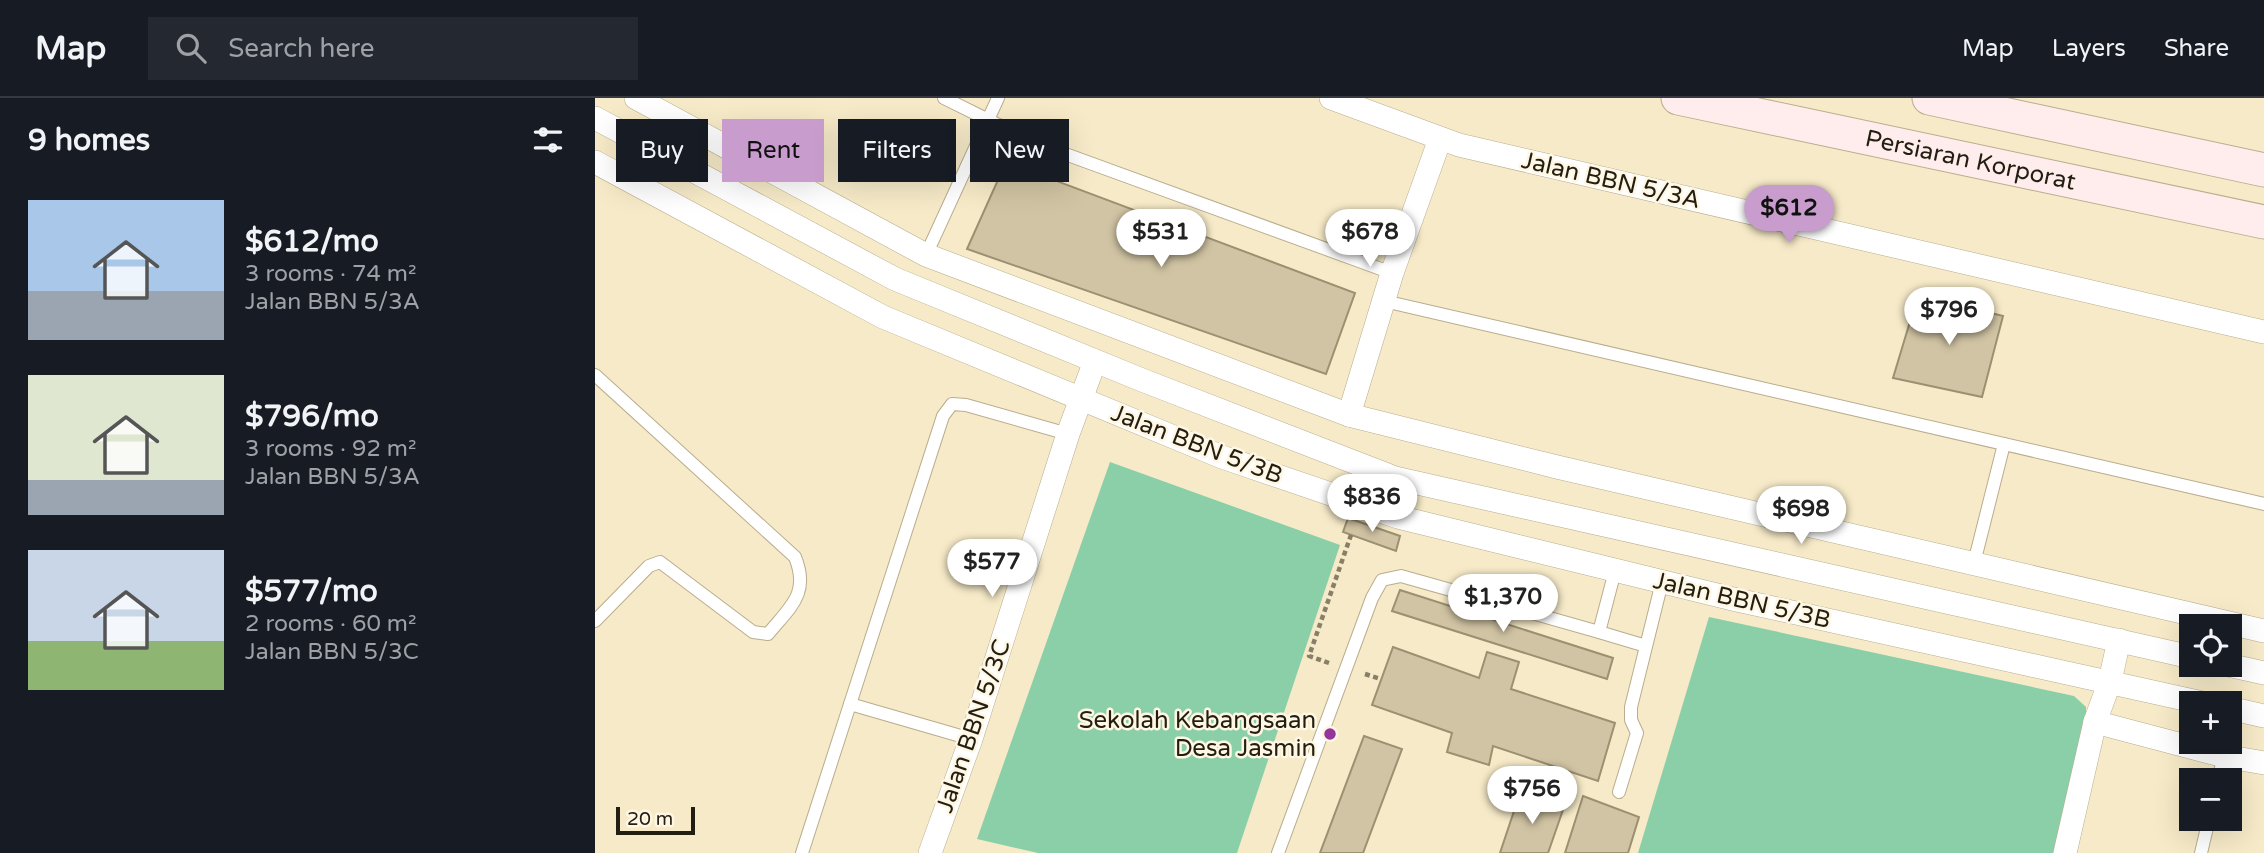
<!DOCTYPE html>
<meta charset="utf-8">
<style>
:root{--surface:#171b24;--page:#242831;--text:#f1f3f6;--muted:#9ea1a6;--line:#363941;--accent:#c89dcd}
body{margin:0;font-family:"Varela Round",sans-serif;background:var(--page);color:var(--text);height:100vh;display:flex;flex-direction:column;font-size:26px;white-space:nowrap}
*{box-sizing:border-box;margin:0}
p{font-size:23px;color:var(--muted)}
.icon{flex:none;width:38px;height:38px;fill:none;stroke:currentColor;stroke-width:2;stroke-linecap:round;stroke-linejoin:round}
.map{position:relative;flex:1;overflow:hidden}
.details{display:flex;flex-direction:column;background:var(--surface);width:595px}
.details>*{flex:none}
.top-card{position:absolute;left:21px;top:21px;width:665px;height:63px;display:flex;gap:14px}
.buttons{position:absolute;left:1584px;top:516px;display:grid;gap:14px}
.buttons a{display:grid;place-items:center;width:63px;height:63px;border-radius:0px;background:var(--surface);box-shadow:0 7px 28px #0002;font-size:35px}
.scale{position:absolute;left:21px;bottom:18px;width:79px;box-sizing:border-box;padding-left:7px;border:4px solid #221e11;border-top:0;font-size:19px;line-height:24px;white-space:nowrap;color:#221e11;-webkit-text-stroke:5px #fff7e3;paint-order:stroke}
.price{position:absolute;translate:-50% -60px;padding:0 16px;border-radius:24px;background:#fff;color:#222;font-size:23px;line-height:46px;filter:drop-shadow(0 2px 4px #0008)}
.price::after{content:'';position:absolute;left:50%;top:42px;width:21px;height:16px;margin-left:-10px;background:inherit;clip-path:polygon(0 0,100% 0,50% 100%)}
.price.current{background:var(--accent);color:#111}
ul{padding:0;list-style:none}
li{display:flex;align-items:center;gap:21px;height:175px;padding:0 28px}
li span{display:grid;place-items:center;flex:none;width:196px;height:140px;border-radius:0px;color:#555}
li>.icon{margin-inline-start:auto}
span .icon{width:84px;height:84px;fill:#fffc;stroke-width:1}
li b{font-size:30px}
h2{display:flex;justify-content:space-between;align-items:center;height:84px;padding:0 28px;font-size:30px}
.pill{padding:0 24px;border-radius:0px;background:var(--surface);box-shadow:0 7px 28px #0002;font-size:24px;line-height:63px}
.pill.current{background:var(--accent);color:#111}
header{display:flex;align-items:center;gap:42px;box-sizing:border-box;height:98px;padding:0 35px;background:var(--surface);border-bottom:2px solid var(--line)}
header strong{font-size:33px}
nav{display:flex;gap:38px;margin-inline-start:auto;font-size:24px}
.search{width:490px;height:63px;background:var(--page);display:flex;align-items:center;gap:18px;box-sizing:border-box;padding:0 24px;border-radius:0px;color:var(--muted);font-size:26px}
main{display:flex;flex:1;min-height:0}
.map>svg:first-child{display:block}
.green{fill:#8acfa8}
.building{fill:#d1c4a4;stroke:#9b9071;stroke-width:2}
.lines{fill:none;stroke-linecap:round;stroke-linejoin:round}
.service-casing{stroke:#b9ad8d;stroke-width:14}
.minor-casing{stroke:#b9ad8d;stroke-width:24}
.secondary-casing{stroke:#b9ad8d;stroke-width:35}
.path{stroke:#877f68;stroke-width:4.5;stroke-dasharray:5 3.5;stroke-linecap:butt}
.service{stroke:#fff;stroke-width:12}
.minor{stroke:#fff;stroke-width:23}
.secondary{stroke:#ffeded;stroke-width:33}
.poi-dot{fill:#95349b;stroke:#fff7e3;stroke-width:2.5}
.labels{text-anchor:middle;stroke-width:5;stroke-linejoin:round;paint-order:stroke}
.street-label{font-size:24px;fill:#221e11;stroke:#fff7e3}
.poi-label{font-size:24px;fill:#221e11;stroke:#fff7e3;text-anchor:end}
</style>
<header>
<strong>Map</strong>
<div class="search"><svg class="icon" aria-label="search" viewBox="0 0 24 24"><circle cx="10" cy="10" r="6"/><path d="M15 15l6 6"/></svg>Search here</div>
<nav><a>Map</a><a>Layers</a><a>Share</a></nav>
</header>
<main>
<section class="details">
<h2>9 homes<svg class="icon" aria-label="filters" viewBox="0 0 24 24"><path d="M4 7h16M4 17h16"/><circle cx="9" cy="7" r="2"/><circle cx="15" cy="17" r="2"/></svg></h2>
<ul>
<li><span style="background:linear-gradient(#a9c7e8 65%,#9aa5b1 0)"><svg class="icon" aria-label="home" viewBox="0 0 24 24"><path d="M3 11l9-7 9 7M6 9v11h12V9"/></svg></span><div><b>$612/mo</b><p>3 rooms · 74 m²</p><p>Jalan BBN 5/3A</p></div></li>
<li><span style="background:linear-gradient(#dfe7d0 75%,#9aa5b1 0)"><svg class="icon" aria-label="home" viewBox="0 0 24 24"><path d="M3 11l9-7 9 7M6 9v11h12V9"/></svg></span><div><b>$796/mo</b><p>3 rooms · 92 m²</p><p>Jalan BBN 5/3A</p></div></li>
<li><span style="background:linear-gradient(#c9d6e8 65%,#8fb573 0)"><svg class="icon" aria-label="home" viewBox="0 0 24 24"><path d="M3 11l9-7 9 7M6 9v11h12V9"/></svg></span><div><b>$577/mo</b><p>2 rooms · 60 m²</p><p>Jalan BBN 5/3C</p></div></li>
</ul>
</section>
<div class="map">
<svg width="1669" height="755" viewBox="0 0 1669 755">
<rect width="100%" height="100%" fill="#f6eac8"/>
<g class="green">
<path d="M 515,364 L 745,447 L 642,755 L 443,755 L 382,741 Z"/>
<path d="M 1114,519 L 1479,598 L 1491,609 L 1491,625 L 1460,755 L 1043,755 Z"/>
</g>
<g class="building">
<path d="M 411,64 L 760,195 L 731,276 L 372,151 Z"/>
<path d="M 1323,197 L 1408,218 L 1387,299 L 1298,280 Z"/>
<path d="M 753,420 L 805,438 L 801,453 L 748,434 Z"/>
<path d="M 805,492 L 1018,560 L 1012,581 L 797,513 Z"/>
<path d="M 798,549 L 884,580 L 892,554 L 924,564 L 916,591 L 1020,625 L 1003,683 L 898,648 L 894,667 L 852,654 L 857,635 L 777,607 Z"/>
<path d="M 769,638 L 807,651 L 768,755 L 725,755 Z"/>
<path d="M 925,695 L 969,709 L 953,755 L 905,755 Z"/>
<path d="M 988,698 L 1044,719 L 1033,755 L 970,755 Z"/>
</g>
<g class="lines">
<g class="service-casing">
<g id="service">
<path d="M 349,0 L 440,45 L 797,175"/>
<path d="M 331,157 L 403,0"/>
<path d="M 789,203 L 1669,406"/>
<path d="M 0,277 L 200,459 C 215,496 195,509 173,536 L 158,534 L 65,464 L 54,468 L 0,523"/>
<path d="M 1379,465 L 1409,346"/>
<path d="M 1004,534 L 1051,548"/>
<path d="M 255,606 L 376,641"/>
<path d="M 1623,682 L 1629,658"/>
<path d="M 1024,694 L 1042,635 L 1036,622 L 1036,609 L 1067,484"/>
<path d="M 207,755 L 348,318 L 357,306 L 371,307 L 473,336"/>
<path d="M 683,755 L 777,500 L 787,482 L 806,478 L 1004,534 L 1020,473"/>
<path d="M 1606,755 L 1614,721"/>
</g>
</g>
<g class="minor-casing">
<g id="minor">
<path d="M 41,0 L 331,157 L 754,317 L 962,369 L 1669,533"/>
<path d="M 736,0 L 864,47 L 1669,234"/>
<path d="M 0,20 L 300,181 L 547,282 L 800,380 L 1596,559"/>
<path d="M 0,64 L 288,219 L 627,359 L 803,419 L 1142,502 L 1612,606"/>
<path d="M 754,317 L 797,175 L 845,41"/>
<path d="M 1633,567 L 1669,575"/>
<path d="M 1634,610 L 1669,618"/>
<path d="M 1500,624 L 1629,658 L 1669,665"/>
<path d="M 335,755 L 376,641 L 473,336 L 500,263"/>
<path d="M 1470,755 L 1500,624 L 1515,583 L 1524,542"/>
</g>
</g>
<g class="secondary-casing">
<g id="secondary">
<path id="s1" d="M 1083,0 L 1669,124"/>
<path d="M 1334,0 L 1669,72"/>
</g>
</g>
<g class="path">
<path d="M 734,565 L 714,558 L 756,437"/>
<path d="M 770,576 L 786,581"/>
</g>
<use href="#service" class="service"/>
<use href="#minor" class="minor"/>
<use href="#secondary" class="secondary"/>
</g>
<circle class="poi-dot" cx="735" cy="636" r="7"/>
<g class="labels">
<g class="street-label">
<text dy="8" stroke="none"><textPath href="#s1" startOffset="299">Persiaran Korporat</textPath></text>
<text transform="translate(1016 82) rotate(13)" y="8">Jalan BBN 5/3A</text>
<text transform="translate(602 346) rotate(21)" y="8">Jalan BBN 5/3B</text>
<text transform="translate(1147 502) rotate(13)" y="8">Jalan BBN 5/3B</text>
<text transform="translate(378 628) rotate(-71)" y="8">Jalan BBN 5/3C</text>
</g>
<g class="poi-label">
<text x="721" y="630">Sekolah Kebangsaan<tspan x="721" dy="28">Desa Jasmin</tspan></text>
</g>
</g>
</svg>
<div class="buttons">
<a><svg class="icon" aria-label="locate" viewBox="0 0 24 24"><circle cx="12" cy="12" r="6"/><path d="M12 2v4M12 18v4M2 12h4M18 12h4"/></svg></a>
<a>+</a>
<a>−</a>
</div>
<div class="scale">20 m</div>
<b class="price current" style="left:1194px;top:147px">$612</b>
<b class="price" style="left:566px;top:171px">$531</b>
<b class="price" style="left:775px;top:171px">$678</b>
<b class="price" style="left:1354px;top:249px">$796</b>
<b class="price" style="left:777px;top:436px">$836</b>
<b class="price" style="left:1206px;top:448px">$698</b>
<b class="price" style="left:397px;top:501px">$577</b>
<b class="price" style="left:908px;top:536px">$1,370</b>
<b class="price" style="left:937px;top:728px">$756</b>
<div class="top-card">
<a class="pill">Buy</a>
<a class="pill current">Rent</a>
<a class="pill">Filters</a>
<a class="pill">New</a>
</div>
</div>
</main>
